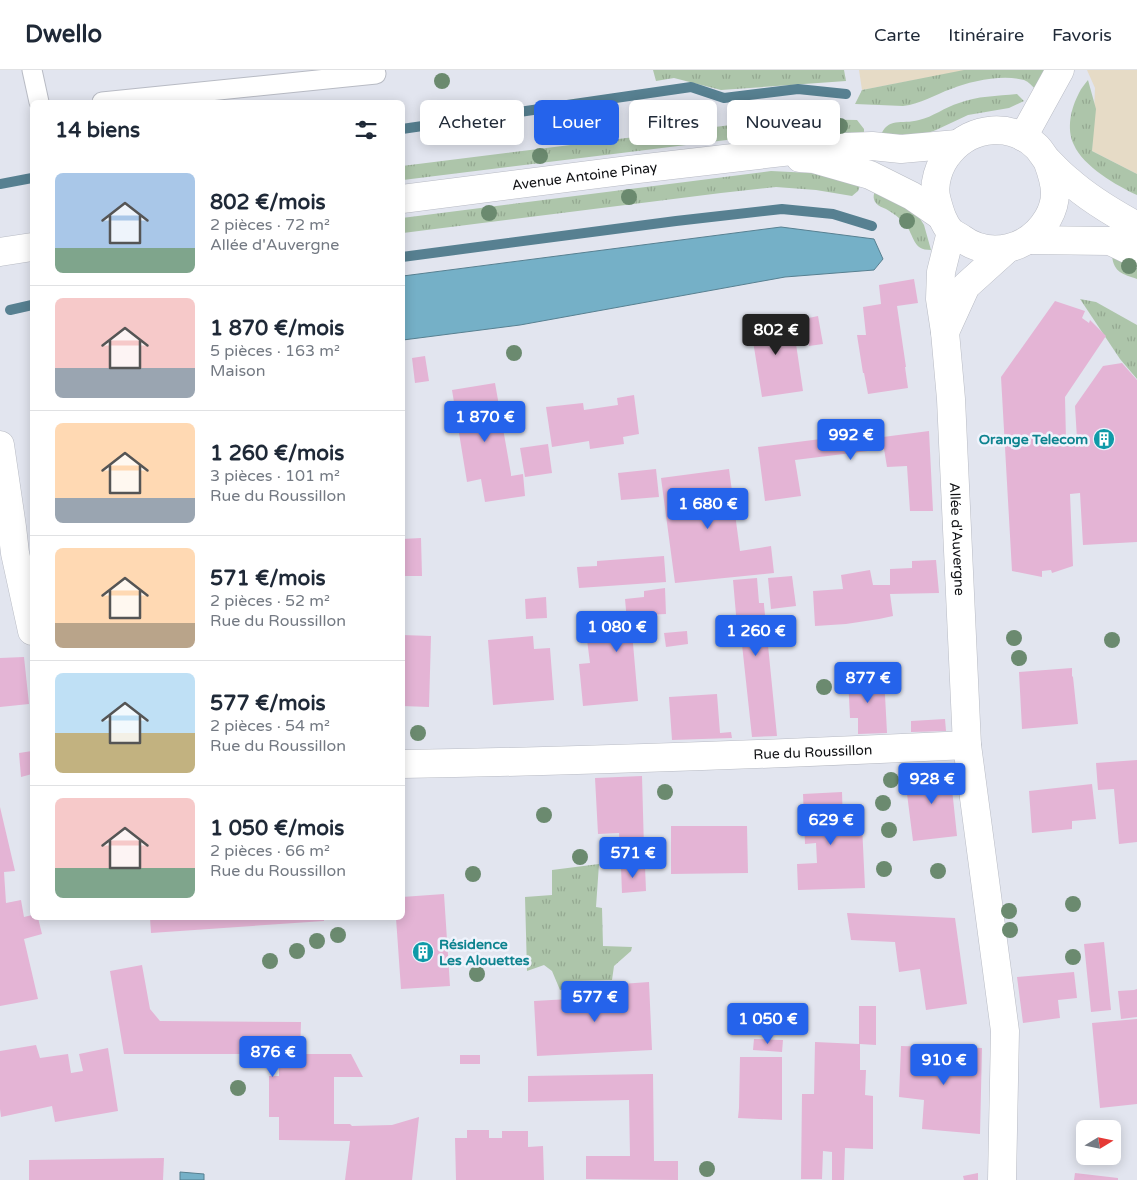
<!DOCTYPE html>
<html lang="fr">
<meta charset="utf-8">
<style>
:root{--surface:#fff;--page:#f2f2f3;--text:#1f2937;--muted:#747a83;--line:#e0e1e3;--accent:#2563eb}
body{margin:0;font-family:"Varela Round",sans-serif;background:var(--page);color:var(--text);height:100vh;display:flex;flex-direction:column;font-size:19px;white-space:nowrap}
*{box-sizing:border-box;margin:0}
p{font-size:16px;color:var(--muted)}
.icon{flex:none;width:28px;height:28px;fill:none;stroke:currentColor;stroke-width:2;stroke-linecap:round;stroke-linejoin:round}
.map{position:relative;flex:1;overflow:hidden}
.side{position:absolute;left:30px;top:30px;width:375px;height:820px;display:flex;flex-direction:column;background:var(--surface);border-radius:8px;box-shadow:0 2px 12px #0003}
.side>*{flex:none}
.guide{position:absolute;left:420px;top:30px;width:475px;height:45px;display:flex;gap:10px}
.needle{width:32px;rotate:80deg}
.buttons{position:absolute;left:1076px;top:1050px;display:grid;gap:10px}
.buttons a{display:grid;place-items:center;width:45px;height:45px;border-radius:8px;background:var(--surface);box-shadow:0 2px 12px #0003;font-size:25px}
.price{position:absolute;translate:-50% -42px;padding:0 11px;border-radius:5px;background:var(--accent);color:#fff;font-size:16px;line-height:32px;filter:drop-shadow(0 1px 2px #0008)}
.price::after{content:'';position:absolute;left:50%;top:30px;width:15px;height:11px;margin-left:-8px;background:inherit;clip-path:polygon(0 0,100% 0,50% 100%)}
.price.active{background:#222;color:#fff}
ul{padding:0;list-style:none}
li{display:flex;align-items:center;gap:15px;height:125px;padding:0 25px}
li+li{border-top:1px solid var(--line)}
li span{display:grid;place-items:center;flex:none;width:140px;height:100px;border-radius:8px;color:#555}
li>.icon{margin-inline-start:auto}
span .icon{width:60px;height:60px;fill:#fffc;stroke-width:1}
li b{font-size:21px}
h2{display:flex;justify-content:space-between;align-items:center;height:60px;padding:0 25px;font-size:21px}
.tag{padding:0 18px;border-radius:8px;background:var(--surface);box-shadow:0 2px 12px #0003;font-size:18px;line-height:45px}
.tag.active{background:var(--accent);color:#fff}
header{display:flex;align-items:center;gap:30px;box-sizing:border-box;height:70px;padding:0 25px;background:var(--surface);border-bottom:1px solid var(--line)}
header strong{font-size:24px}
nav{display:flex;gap:28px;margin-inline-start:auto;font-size:18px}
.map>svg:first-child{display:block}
.commercial{fill:#e6dbc6}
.grass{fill:url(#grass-tufts)}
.water{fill:#75b0c7;stroke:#578091}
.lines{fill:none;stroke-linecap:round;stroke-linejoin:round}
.stream{stroke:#578091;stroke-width:10}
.building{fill:#e4b4d5}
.lane-casing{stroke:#b8bbc4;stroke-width:21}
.street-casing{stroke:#b8bbc4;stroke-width:29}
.primary-casing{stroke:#b8bbc4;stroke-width:29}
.lane{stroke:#fff;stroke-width:19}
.street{stroke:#fff;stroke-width:28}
.primary{stroke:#fff;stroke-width:28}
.tree{fill:#6b8a6f}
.labels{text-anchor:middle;stroke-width:5;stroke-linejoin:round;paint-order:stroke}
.street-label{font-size:14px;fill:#101114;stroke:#eff3fc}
.culture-label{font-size:14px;font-weight:bold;fill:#0d838f;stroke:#eff3fc;text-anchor:end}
</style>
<header>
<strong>Dwello</strong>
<nav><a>Carte</a><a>Itinéraire</a><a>Favoris</a></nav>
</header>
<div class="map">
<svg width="1137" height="1110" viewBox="0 0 1137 1110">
<defs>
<pattern id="grass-tufts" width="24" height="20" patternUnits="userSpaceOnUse" patternTransform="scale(1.25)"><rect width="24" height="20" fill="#adc5aa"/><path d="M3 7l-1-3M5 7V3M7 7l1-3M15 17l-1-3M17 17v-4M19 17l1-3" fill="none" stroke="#94a891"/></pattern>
</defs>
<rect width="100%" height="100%" fill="#e2e5ef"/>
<g class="commercial">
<path d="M 859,0 L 968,0 L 862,20 Z"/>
<path d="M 1087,0 L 1137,0 L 1137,104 L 1092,81 L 1095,18 Z"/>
</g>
<g class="grass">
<path d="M 653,0 L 844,0 L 846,11 L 721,20 L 674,8 L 656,11 Z"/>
<path d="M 964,0 L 1047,0 L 1036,20 C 1032,16 1029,12 1024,10 C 1002,4 971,11 951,19 C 934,25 921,34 903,36 L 855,34 L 862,20 Z"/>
<path d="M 1088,10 L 1096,39 L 1092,81 L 1137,104 L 1137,125 C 1117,116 1083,96 1074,75 C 1066,59 1071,38 1079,23 C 1081,18 1085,14 1088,10 Z"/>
<path d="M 1017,24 L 1024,31 L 1009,38 L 968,45 L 936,60 L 917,67 L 880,67 C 888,46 901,55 919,50 C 933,47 945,37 959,33 C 977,26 997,26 1017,24 Z"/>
<path d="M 807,49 L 857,50 L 864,59 L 864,63 L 759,66 L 403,110 L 402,96 L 755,52 Z"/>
<path d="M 771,101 L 811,103 L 861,113 L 858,121 L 852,126 L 816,120 L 776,117 L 721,123 L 403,163 L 402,148 Z"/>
<path d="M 876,118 L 919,147 L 924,155 L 931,180 C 912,180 915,166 905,154 C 900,148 893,143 886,139 C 882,137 878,136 876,133 C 872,128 874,123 876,118 Z"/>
<path d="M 1112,186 L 1137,193 L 1137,209 C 1123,204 1114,203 1112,186 Z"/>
<path d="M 1080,229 L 1096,232 L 1137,255 L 1137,309 L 1120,289 Z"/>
<path d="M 599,794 L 596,837 L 602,838 L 603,876 L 632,877 L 631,881 L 614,896 L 612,910 L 565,911 L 565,919 L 560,920 L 552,901 L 544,895 L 527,901 L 525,827 L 552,825 L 552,800 Z"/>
</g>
<g class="water">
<path d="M 781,157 L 874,169 L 883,189 L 874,200 L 785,207 L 520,255 L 403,270 L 403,206 Z"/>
<path d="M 180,1102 L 204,1104 L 204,1110 L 180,1110 Z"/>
</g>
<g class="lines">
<g class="stream">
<path d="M 402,59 L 691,17 L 724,28 L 798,19 L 846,24"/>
<path d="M 0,114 L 32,108"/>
<path d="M 402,187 L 676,151 L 782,139 L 833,144 L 872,156"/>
<path d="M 10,240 L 32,235"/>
</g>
</g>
<g class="building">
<path d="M 914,209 L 918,233 L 897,236 L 906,297 L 905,297 L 908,318 L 868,324 L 864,303 L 863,303 L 857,265 L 866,265 L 863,237 L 881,234 L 879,215 Z"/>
<path d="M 1055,231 L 1085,241 L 1082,248 L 1089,253 L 1090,250 L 1106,266 L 1065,327 L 1066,370 L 1077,369 L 1075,336 L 1103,296 L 1122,293 L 1137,310 L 1137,472 L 1083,475 L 1080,423 L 1070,424 L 1073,496 L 1052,503 L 1051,500 L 1042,501 L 1042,507 L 1012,501 L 1001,307 Z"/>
<path d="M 818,246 L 823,274 L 809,276 L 804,249 Z"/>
<path d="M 792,247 L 803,321 L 762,327 L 753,271 L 746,273 L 744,255 Z"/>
<path d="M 425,286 L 429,311 L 415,313 L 412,288 Z"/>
<path d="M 495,313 L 511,404 L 511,406 L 523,404 L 525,426 L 485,432 L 481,409 L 467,412 L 452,320 Z"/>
<path d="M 634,325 L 639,364 L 623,367 L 624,374 L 590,379 L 589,371 L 552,377 L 546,337 L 583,333 L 584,340 L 618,335 L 617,328 Z"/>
<path d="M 881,350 L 883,367 L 929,361 L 933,441 L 910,441 L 907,396 L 887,397 L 884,379 L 795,390 L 801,426 L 765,431 L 758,377 L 860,364 L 858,353 Z"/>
<path d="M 548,374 L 552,403 L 525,407 L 520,378 Z"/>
<path d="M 656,399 L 659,427 L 621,430 L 618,403 Z"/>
<path d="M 729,399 L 740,481 L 771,476 L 774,503 L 675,513 L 661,408 Z"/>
<path d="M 421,468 L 422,506 L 402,506 L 402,469 Z"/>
<path d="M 664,486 L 666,512 L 579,518 L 577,497 L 597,496 L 597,491 Z"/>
<path d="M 936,490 L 939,523 L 890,524 L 893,546 L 879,549 L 846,554 L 815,556 L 813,521 L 843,519 L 841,505 L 870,500 L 873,515 L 890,515 L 890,499 L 912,498 L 912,491 Z"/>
<path d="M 792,506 L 796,536 L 771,539 L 768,508 Z"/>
<path d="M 757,508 L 759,533 L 764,533 L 764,535 L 777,666 L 752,667 L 740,556 L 737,556 L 733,510 Z"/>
<path d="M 665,518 L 666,544 L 646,545 L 648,561 L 632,562 L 638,631 L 583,636 L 579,594 L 590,593 L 586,562 L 586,549 L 607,547 L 610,561 L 628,562 L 625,529 L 644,527 L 644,521 Z"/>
<path d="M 546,527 L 547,548 L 526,549 L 525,529 Z"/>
<path d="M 687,561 L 688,574 L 666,577 L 664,563 Z"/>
<path d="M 402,565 L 431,566 L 429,637 L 402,636 Z"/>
<path d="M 533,566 L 534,579 L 550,578 L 554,630 L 493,635 L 488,570 Z"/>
<path d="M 24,587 L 29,634 L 0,637 L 0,588 Z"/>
<path d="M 1072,598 L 1072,606 L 1073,607 L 1078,654 L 1022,659 L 1019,602 Z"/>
<path d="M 884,606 L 887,663 L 858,664 L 858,648 L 850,648 L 848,607 Z"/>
<path d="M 717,624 L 720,663 L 731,662 L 732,668 L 672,670 L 669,627 Z"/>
<path d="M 945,649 L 946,661 L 911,662 L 911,651 Z"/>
<path d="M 32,681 L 32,704 L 21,707 L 19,683 Z"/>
<path d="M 1137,690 L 1137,772 L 1119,774 L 1114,719 L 1098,720 L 1096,693 Z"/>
<path d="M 945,696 L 950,700 L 957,766 L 913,771 L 906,716 L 921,715 L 919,699 Z"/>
<path d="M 642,706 L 644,779 L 620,781 L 619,763 L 598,764 L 595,708 Z"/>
<path d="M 1092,714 L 1096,749 L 1072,751 L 1072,759 L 1032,763 L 1029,721 Z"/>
<path d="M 842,722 L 843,755 L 862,755 L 865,818 L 798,820 L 797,794 L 817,793 L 816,773 L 805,774 L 803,724 Z"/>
<path d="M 0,737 L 15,801 L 4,802 L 6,833 L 21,830 L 24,847 L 32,845 L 32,848 L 38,848 L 42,864 L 24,869 L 38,929 L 0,936 Z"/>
<path d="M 671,756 L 747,756 L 748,803 L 671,804 Z"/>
<path d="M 645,796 L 646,821 L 622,823 L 621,797 Z"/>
<path d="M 444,824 L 450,916 L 401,919 L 396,848 L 402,848 L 402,827 Z"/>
<path d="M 847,843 L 955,848 L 967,934 L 926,940 L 920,899 L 899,902 L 895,872 L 851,870 Z"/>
<path d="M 150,848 L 324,848 L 324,851 L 151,863 Z"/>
<path d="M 1104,872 L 1111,940 L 1091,942 L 1084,874 Z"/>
<path d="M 142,895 L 150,939 L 160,951 L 301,952 L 300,984 L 351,984 L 363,1007 L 334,1007 L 334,1054 L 350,1054 L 352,1056 L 392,1055 L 419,1047 L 412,1110 L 345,1110 L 350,1071 L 279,1070 L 279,1047 L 269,1047 L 269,1006 L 279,1006 L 279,984 L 124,984 L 110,901 Z"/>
<path d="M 1074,902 L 1077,928 L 1058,930 L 1060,948 L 1023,953 L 1017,907 Z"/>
<path d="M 649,912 L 652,980 L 537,986 L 534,931 L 622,926 L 621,914 Z"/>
<path d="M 1137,919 L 1137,947 L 1121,949 L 1118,921 L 1134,920 Z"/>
<path d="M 859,936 L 876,936 L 876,975 L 860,974 L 860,1000 L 866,1000 L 865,1025 L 873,1026 L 873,1079 L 845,1078 L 844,1110 L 832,1110 L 832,1082 L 823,1081 L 822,1109 L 801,1109 L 802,1024 L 814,1024 L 815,972 L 859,974 Z"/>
<path d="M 1137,949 L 1137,1034 L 1100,1038 L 1092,953 Z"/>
<path d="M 754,969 L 783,970 L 782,982 L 753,980 Z"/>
<path d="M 36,975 L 40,988 L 68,984 L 71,1003 L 83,1001 L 79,984 L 108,978 L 118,1041 L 55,1052 L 52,1036 L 1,1047 L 0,1039 L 0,981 Z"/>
<path d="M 901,976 L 982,978 L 980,1064 L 922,1059 L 924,1030 L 899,1027 Z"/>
<rect x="460" y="985" width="20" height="9"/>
<path d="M 740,987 L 782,987 L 782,1050 L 738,1048 L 739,1038 Z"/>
<path d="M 653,1004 L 654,1091 L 678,1091 L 678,1110 L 586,1109 L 586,1086 L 630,1086 L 629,1030 L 528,1032 L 528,1006 Z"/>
<path d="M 467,1060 L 489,1060 L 489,1068 L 502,1068 L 502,1061 L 528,1061 L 528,1077 L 543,1076 L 544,1110 L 456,1110 L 455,1068 L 467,1068 Z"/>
<path d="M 164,1088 L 163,1110 L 29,1110 L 29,1090 Z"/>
<path d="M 978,1103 L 978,1110 L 964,1110 L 963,1106 Z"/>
<path d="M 1075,1103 L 1118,1108 L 1118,1110 L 1074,1110 Z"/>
</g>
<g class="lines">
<g class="lane-casing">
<g id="lane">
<path d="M 32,0 L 39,32"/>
<path d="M 102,32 L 376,4 L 375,0"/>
</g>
</g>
<g class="street-casing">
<g id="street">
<path d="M 1023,67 L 1060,0"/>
<path id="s1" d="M 951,162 L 941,202 L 940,229 L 945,262 L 951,329 L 967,675 L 1005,961 L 1002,1110"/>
<path d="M 945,262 L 966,216 L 1007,179"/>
<path d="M 0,375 L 12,457 L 15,483 L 32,561"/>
<path id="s2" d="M 402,694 C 591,691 779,684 967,675"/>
</g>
</g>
<g class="primary-casing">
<g id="primary">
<path d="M 800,88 L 814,89 L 870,105 L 912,126 L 941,146"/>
<path d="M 1047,90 C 1051,101 1055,111 1055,123 C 1055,131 1052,141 1048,148 C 1030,179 991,190 961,168 C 958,166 954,164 951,162 C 943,153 940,142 937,131 C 932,115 939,94 950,82 C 972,56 1012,52 1037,77 C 1040,80 1043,85 1046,89 C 1053,96 1060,104 1068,110 C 1088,128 1113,143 1137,156"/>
<path id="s3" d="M 402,129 L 629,100 L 818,78 L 872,76 L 901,79 L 957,74"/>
<path d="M 1029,170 L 1110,171 L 1137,184"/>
<path d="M 0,182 L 32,177"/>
</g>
</g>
<use href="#lane" class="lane"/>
<use href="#street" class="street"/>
<use href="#primary" class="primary"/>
</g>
<g class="tree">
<circle cx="442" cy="11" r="8"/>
<circle cx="840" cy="56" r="8"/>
<circle cx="702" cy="66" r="8"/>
<circle cx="540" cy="86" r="8"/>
<circle cx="629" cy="127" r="8"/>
<circle cx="489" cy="143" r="8"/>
<circle cx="907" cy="151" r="8"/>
<circle cx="1129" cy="196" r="8"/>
<circle cx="514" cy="283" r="8"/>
<circle cx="1014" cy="568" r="8"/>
<circle cx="1112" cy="570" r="8"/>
<circle cx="1019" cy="588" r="8"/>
<circle cx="824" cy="617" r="8"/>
<circle cx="418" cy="663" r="8"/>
<circle cx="891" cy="710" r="8"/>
<circle cx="665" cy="722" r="8"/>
<circle cx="883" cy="733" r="8"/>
<circle cx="544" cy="745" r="8"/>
<circle cx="889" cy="760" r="8"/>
<circle cx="580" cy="787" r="8"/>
<circle cx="884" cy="799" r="8"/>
<circle cx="938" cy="801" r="8"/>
<circle cx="473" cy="804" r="8"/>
<circle cx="1073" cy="834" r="8"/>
<circle cx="1009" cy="841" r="8"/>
<circle cx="1010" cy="860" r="8"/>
<circle cx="338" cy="865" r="8"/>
<circle cx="317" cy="871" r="8"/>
<circle cx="297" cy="881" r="8"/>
<circle cx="1073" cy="887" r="8"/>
<circle cx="270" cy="891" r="8"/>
<circle cx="477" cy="904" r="8"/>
<circle cx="238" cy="1018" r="8"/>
<circle cx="707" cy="1099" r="8"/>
</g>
<defs>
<g id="building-disc" transform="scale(1.125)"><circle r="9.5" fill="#0f9aa8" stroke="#eff3fc"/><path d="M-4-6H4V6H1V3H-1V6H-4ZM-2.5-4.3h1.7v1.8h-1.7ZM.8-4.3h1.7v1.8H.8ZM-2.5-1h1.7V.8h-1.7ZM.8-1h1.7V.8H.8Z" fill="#fff"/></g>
</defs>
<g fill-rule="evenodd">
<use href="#building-disc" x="1104" y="369"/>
<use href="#building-disc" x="423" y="882"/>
</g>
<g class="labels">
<g class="street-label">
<text dy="5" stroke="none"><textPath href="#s3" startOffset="184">Avenue Antoine Pinay</textPath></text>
<text dy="5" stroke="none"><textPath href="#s1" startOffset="309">Allée d'Auvergne</textPath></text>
<text dy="5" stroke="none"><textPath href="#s2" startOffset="411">Rue du Roussillon</textPath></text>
</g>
<g class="culture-label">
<text x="1088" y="374">Orange Telecom</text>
<text x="439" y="879" text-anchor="start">Résidence<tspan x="439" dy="16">Les Alouettes</tspan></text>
</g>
</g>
</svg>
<div class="buttons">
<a><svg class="needle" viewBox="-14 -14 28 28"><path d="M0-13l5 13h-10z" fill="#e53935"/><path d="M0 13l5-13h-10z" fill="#747a83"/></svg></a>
</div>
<b class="price active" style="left:776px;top:286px">802 €</b>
<b class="price" style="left:485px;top:373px">1 870 €</b>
<b class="price" style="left:851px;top:391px">992 €</b>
<b class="price" style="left:708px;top:460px">1 680 €</b>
<b class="price" style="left:617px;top:583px">1 080 €</b>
<b class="price" style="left:756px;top:587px">1 260 €</b>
<b class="price" style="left:868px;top:634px">877 €</b>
<b class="price" style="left:932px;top:735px">928 €</b>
<b class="price" style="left:831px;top:776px">629 €</b>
<b class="price" style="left:633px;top:809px">571 €</b>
<b class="price" style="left:595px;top:953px">577 €</b>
<b class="price" style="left:768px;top:975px">1 050 €</b>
<b class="price" style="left:273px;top:1008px">876 €</b>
<b class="price" style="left:944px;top:1016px">910 €</b>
<div class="guide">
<a class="tag">Acheter</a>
<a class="tag active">Louer</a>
<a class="tag">Filtres</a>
<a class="tag">Nouveau</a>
</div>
<section class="side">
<h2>14 biens<svg class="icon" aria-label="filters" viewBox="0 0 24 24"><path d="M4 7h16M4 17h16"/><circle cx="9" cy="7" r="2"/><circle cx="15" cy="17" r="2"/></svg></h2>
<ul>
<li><span style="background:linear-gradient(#a9c7e8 75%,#7fa58c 0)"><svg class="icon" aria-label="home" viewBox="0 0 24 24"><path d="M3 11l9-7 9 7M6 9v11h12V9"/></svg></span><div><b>802 €/mois</b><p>2 pièces · 72 m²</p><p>Allée d'Auvergne</p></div></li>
<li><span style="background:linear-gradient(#f6c9c9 70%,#9aa5b1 0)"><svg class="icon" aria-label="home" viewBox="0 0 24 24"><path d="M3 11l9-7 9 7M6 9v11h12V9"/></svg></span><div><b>1 870 €/mois</b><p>5 pièces · 163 m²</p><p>Maison</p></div></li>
<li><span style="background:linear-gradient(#ffd9b3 75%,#9aa5b1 0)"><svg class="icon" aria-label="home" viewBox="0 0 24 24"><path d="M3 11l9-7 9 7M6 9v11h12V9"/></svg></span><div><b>1 260 €/mois</b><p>3 pièces · 101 m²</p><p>Rue du Roussillon</p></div></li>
<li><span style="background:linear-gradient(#ffd9b3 75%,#b9a48a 0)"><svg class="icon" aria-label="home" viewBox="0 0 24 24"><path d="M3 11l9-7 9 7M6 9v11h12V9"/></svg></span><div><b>571 €/mois</b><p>2 pièces · 52 m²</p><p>Rue du Roussillon</p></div></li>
<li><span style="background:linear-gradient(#bfe0f5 60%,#c2b280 0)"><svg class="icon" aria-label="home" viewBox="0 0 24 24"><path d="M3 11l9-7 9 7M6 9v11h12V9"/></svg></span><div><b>577 €/mois</b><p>2 pièces · 54 m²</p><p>Rue du Roussillon</p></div></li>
<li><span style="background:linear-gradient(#f6c9c9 70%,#7fa58c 0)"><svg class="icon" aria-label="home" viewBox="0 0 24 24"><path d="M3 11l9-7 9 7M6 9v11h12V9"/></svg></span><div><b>1 050 €/mois</b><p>2 pièces · 66 m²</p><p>Rue du Roussillon</p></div></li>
</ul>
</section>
</div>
